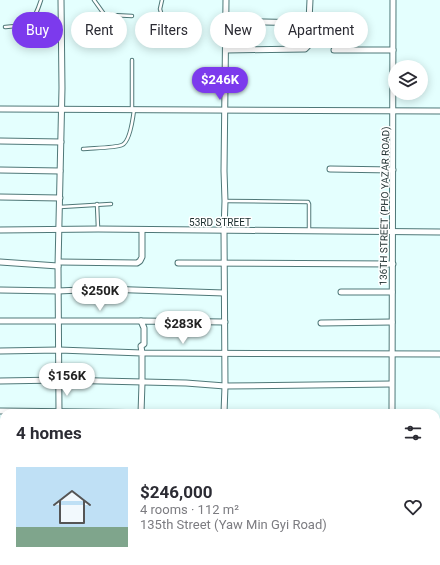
<!DOCTYPE html>
<meta charset="utf-8">
<style>
:root{--surface:#fff;--page:#f7f7f7;--text:#2b2b33;--muted:#7c7c81;--accent:#7c3aed}
body{margin:0;font-family:Roboto,sans-serif;background:var(--page);color:var(--text);height:100vh;display:flex;flex-direction:column;font-size:15px;white-space:nowrap}
*{box-sizing:border-box;margin:0}
p{font-size:13px;color:var(--muted)}
.icon{flex:none;width:22px;height:22px;fill:none;stroke:currentColor;stroke-width:2;stroke-linecap:round;stroke-linejoin:round}
.map{position:relative;flex:1;overflow:hidden}
.drawer{position:absolute;left:0px;top:409px;width:440px;height:156px;display:flex;flex-direction:column;background:var(--surface);border-radius:12px 12px 0 0;box-shadow:0 2px 10px #0003}
.drawer>*{flex:none}
.guide{position:absolute;left:12px;top:12px;width:416px;height:36px;display:flex;gap:8px}
.buttons{position:absolute;left:388px;top:60px;display:grid;gap:8px}
.buttons a{display:grid;place-items:center;width:40px;height:40px;border-radius:50%;background:var(--surface);box-shadow:0 2px 10px #0003;font-size:20px}
.price{position:absolute;translate:-50% -34px;padding:0 9px;border-radius:14px;background:#fff;color:#222;font-size:13px;line-height:26px;filter:drop-shadow(0 1px 2px #0008)}
.price::after{content:'';position:absolute;left:50%;top:24px;width:12px;height:9px;margin-left:-6px;background:inherit;clip-path:polygon(0 0,100% 0,50% 100%)}
.price.active{background:var(--accent);color:#fff}
ul{padding:0;list-style:none}
li{display:flex;align-items:center;gap:12px;height:100px;padding:0 16px}
li span{display:grid;place-items:center;flex:none;width:112px;height:80px;border-radius:0px;color:#555}
li>.icon{margin-inline-start:auto}
span .icon{width:48px;height:48px;fill:#fffc;stroke-width:1}
li b{font-size:17px}
h2{display:flex;justify-content:space-between;align-items:center;height:48px;padding:0 16px;font-size:17px}
.pill{padding:0 14px;border-radius:18px;background:var(--surface);box-shadow:0 2px 10px #0003;font-size:14px;line-height:36px}
.pill.active{background:var(--accent);color:#fff}
.map>svg:first-child{display:block}
.lines{fill:none;stroke-linecap:round;stroke-linejoin:round}
.service-casing{stroke:#4f7878;stroke-width:4.5}
.minor-casing{stroke:#4f7878;stroke-width:7}
.service{stroke:#fff;stroke-width:2.5}
.minor{stroke:#fff;stroke-width:5}
.labels{text-anchor:middle;stroke-width:3;stroke-linejoin:round;paint-order:stroke}
.street-label{font-size:10px;fill:#1b2d2d;stroke:#fff}
</style>
<div class="map">
<svg width="440" height="565" viewBox="0 0 440 565">
<rect width="100%" height="100%" fill="#e4fffe"/>
<g class="lines">
<g class="service-casing">
<g id="service">
<path d="M 94,0 L 104,14 L 112,15 L 132,16"/>
<path d="M 162,0 L 160,9 L 162,16 L 165,17 L 168,15 L 184,16"/>
<path d="M 5,27 C 30,25 33,25 41,0"/>
<path d="M 132,109 L 132,60"/>
<path d="M 83,149 C 91,148 115,148 122,145 C 130,142 133,118 134,110"/>
<path d="M 225,201 L 308,202 L 309,204 L 309,230"/>
<path d="M 97,204 L 98,228"/>
<path d="M 60,207 L 111,204"/>
</g>
</g>
<g class="minor-casing">
<g id="minor">
<path d="M 226,21 L 307,23 L 309,21 L 310,0"/>
<path d="M 309,21 L 334,21"/>
<path d="M 226,50 L 305,49 L 308,46 L 307,23"/>
<path d="M 334,50 L 393,50"/>
<path d="M 0,109 L 440,111"/>
<path d="M 0,141 L 61,142"/>
<path d="M 330,169 L 393,170"/>
<path d="M 0,170 L 60,171"/>
<path d="M 0,197 L 60,198"/>
<path d="M 0,230 L 98,229 L 440,232"/>
<path d="M 0,262 L 58,266"/>
<path d="M 59,262 L 137,263 L 140,261 L 142,257 L 142,230"/>
<path d="M 178,263 L 393,264"/>
<path d="M 0,290 L 58,291 L 104,289 L 224,293"/>
<path d="M 341,292 L 392,292"/>
<path d="M 0,321 L 141,321"/>
<path d="M 225,322 L 141,321 L 144,328 L 144,344 L 141,346 L 142,353 L 440,354"/>
<path d="M 321,323 L 392,322"/>
<path d="M 0,351 L 59,350 L 142,353 L 142,383 L 141,413"/>
<path d="M 0,381 L 59,380 L 186,383 L 225,386 L 391,384"/>
<path d="M 0,411 L 168,413"/>
<path d="M 59,413 L 58,266 L 62,88 L 61,0"/>
<path d="M 224,413 L 225,386 L 224,231 L 225,201 L 224,171 L 226,0"/>
<path d="M 392,413 L 393,0"/>
<path d="M 0,441 L 4,441"/>
<path d="M 0,474 L 4,474"/>
<path d="M 436,476 L 440,476"/>
<path d="M 0,504 L 4,504"/>
<path d="M 0,535 L 4,535"/>
<path d="M 0,564 C 130,565 260,563 390,563"/>
</g>
</g>
<use href="#service" class="service"/>
<use href="#minor" class="minor"/>
</g>
<g class="labels">
<g class="street-label">
<text transform="translate(384 206) rotate(-89)" y="4">136TH STREET (PHO YAZAR ROAD)</text>
<text x="220" y="226">53RD STREET</text>
</g>
</g>
</svg>
<div class="buttons">
<a><svg class="icon" aria-label="layers" viewBox="0 0 24 24"><path d="M12 4l9 5-9 5-9-5zM3 14l9 5 9-5"/></svg></a>
</div>
<b class="price active" style="left:220px;top:101px">$246K</b>
<b class="price" style="left:100px;top:312px">$250K</b>
<b class="price" style="left:183px;top:345px">$283K</b>
<b class="price" style="left:67px;top:397px">$156K</b>
<div class="guide">
<a class="pill active">Buy</a>
<a class="pill">Rent</a>
<a class="pill">Filters</a>
<a class="pill">New</a>
<a class="pill">Apartment</a>
</div>
<section class="drawer">
<h2>4 homes<svg class="icon" aria-label="filters" viewBox="0 0 24 24"><path d="M4 7h16M4 17h16"/><circle cx="9" cy="7" r="2"/><circle cx="15" cy="17" r="2"/></svg></h2>
<ul>
<li><span style="background:linear-gradient(#bfe0f5 75%,#7fa58c 0)"><svg class="icon" aria-label="home" viewBox="0 0 24 24"><path d="M3 11l9-7 9 7M6 9v11h12V9"/></svg></span><div><b>$246,000</b><p>4 rooms · 112 m²</p><p>135th Street (Yaw Min Gyi Road)</p></div><svg class="icon" aria-label="heart" viewBox="0 0 24 24"><path d="M12 20l-8-8c-3-5 5-10 8-4 3-6 11-1 8 4z"/></svg></li>
</ul>
</section>
</div>
